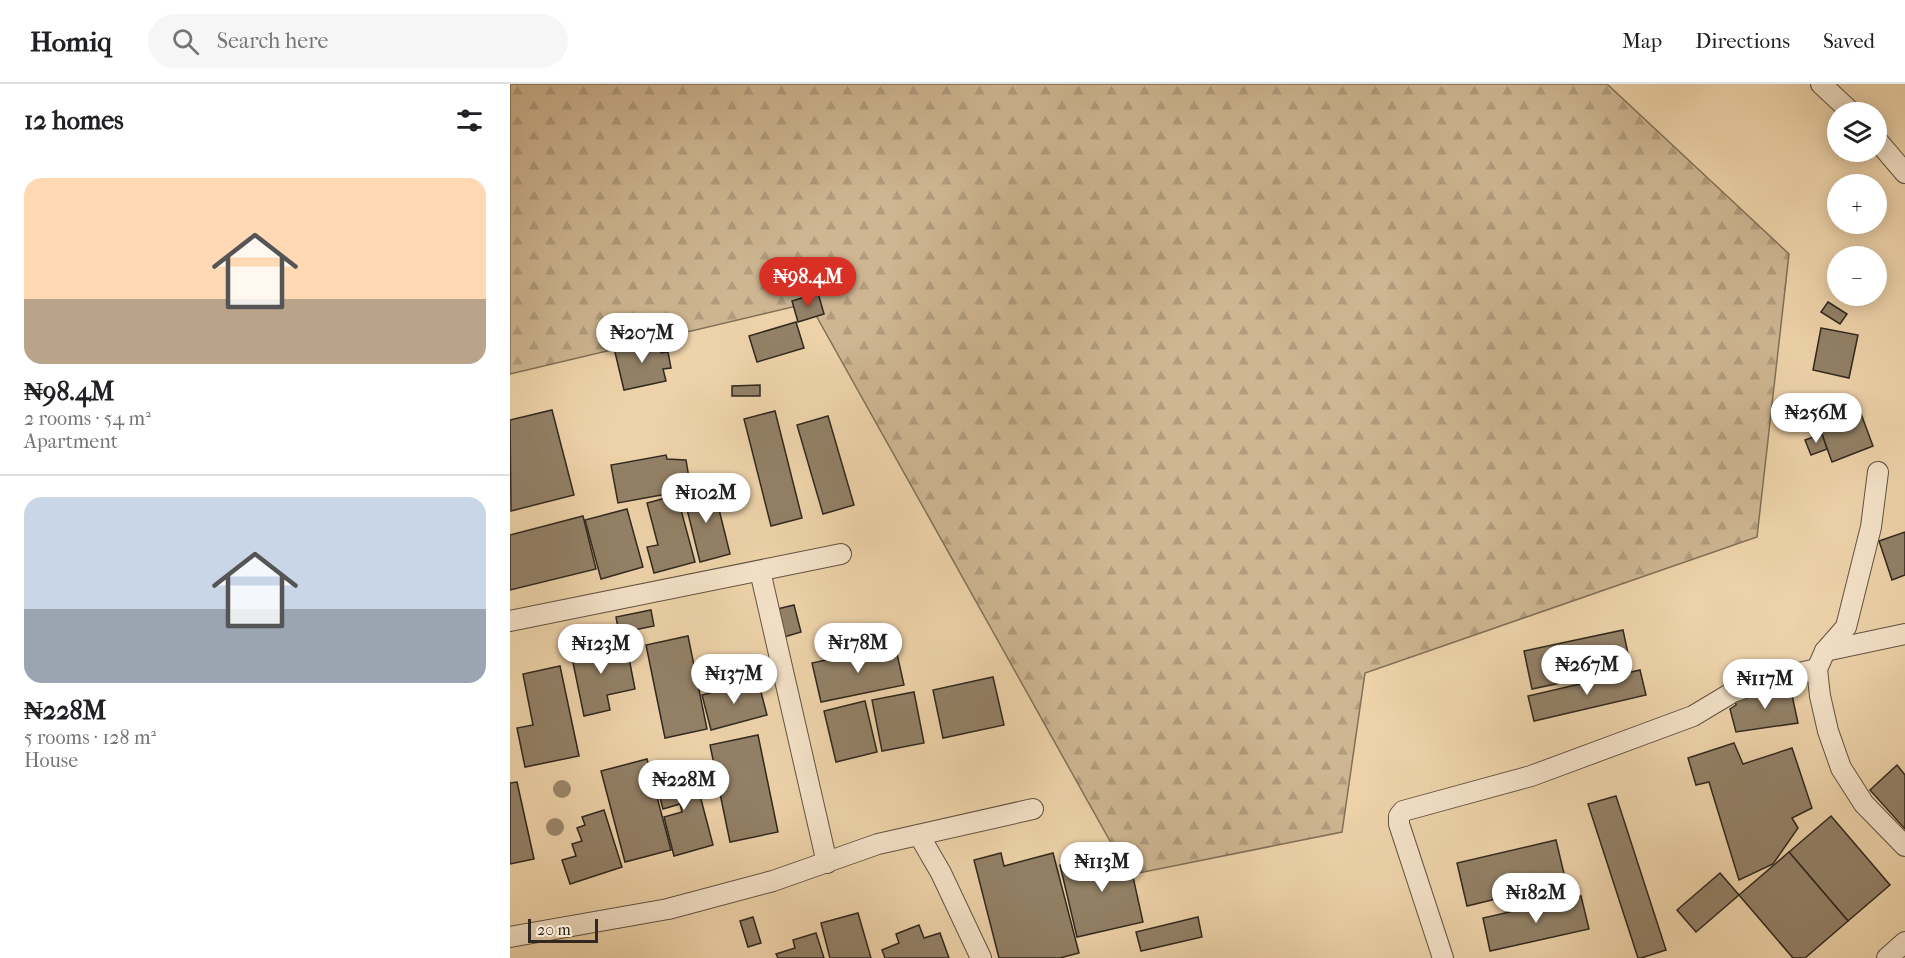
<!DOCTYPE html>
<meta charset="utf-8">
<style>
:root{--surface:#fff;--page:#f6f6f6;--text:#202124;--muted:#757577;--line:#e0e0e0;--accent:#d93025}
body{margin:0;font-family:"IM FELL French Canon",serif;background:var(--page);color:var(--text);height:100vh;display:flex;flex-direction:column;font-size:22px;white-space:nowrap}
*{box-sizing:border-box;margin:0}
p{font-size:20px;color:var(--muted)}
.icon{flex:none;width:33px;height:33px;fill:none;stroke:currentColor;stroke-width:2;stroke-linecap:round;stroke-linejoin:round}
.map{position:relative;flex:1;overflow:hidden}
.drawer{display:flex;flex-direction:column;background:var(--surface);width:510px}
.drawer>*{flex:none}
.controls{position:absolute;left:1317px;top:18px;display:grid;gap:12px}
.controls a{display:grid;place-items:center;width:60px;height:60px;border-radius:50%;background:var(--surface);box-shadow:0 3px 15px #0003;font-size:30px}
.scale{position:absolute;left:18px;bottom:15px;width:70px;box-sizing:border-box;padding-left:6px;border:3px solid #31291f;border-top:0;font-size:16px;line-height:21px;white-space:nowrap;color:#31291f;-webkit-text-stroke:4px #f4e2c8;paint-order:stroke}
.price{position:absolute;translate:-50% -51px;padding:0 14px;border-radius:21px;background:#fff;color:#222;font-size:20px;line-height:39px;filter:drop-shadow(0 2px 3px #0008)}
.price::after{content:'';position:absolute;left:50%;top:36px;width:18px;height:14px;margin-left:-9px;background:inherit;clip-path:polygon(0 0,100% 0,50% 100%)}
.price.selected{background:var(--accent);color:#fff}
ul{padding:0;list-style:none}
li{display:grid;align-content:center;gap:12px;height:318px;padding:0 24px}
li+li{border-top:2px solid var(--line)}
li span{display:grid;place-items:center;height:186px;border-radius:18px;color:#555}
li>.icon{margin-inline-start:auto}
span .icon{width:108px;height:108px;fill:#fffc;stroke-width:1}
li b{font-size:26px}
h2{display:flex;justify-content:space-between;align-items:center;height:72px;padding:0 24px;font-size:26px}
header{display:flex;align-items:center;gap:36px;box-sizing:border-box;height:84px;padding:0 30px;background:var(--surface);border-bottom:2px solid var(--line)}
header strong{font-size:28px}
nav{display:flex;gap:33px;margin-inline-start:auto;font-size:21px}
.search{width:420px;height:54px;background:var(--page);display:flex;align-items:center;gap:15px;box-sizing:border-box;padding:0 21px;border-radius:33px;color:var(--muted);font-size:22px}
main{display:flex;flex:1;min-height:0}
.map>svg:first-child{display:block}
.forest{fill:url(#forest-firs);stroke:#807058;stroke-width:1.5}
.building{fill:#938167;stroke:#31291f;stroke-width:1.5}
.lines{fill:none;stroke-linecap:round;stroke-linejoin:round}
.street-casing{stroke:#605442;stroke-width:22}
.street{stroke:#f4e2c8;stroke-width:20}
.tree{fill:#9c896e}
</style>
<header>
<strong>Homiq</strong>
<div class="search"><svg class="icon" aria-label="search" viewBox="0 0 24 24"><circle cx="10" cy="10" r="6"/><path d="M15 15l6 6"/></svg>Search here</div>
<nav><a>Map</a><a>Directions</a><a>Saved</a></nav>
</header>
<main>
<section class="drawer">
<h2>12 homes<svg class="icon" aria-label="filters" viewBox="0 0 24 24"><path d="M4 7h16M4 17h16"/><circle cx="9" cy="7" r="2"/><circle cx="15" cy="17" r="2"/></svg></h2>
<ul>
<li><span style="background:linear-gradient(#ffd9b3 65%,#b9a48a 0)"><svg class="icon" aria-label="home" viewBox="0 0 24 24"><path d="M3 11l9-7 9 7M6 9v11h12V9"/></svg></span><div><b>₦98.4M</b><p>2 rooms · 54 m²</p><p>Apartment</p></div></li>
<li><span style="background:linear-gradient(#c9d6e8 60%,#9aa5b1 0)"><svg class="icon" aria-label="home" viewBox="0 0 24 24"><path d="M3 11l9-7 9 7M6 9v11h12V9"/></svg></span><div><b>₦228M</b><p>5 rooms · 128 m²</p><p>House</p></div></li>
</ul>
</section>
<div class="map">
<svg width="1395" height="874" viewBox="0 0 1395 874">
<defs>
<pattern id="forest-firs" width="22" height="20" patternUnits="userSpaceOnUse" patternTransform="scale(1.5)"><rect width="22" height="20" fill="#ceb692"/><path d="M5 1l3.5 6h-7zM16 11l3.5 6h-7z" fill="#b19c7d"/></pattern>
</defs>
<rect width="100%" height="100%" fill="#eed3aa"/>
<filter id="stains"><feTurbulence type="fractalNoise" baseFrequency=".00333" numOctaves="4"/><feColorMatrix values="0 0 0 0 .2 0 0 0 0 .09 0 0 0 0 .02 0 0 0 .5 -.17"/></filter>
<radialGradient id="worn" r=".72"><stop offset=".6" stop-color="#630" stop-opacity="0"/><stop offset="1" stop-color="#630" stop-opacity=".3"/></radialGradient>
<path class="forest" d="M 0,0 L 1097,0 L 1279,170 L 1247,453 L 855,589 L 832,748 L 619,791 L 299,219 L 0,290 Z"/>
<g class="building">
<path d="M 308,209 L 314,230 L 288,238 L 282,217 Z"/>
<path d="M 1318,218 L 1337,230 L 1330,240 L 1311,228 Z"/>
<path d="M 286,238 L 294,264 L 247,278 L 239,252 Z"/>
<path d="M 1311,244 L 1348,251 L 1339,294 L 1303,286 Z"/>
<path d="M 148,255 L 151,269 L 158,268 L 161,284 L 153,285 L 156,297 L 114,306 L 104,264 Z"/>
<path d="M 250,301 L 250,312 L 222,312 L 222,302 Z"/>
<path d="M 1347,319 L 1363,362 L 1322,378 L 1306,334 Z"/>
<path d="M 42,326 L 64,411 L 1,427 L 0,336 Z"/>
<path d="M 265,327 L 292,434 L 261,442 L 234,335 Z"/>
<path d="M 318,332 L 344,421 L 313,430 L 287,341 Z"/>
<path d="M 1312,350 L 1317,365 L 1301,371 L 1295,356 Z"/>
<path d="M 156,371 L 157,375 L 176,376 L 179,394 L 166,397 L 162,409 L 108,419 L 101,381 Z"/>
<path d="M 203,401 L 220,470 L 190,478 L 173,409 Z"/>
<path d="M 167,411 L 185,478 L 144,489 L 137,463 L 148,461 L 137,419 Z"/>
<path d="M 117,425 L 133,483 L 91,495 L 75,436 Z"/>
<path d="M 73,432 L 86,485 L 0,506 L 0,451 Z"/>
<path d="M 1395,448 L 1395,491 L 1382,496 L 1369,457 Z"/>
<path d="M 284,521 L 291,548 L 274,553 L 267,525 Z"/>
<path d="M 141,526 L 144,542 L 109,549 L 106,533 Z"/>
<path d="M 1113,546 L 1121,584 L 1022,605 L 1014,567 Z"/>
<path d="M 178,552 L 197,645 L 155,654 L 136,561 Z"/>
<path d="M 85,559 L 86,565 L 116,559 L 125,605 L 97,611 L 100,626 L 74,632 L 60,564 Z"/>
<path d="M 385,561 L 394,601 L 311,618 L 302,579 Z"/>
<path d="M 50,582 L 69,672 L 15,683 L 7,644 L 23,641 L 13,590 Z"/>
<path d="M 1130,586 L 1136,611 L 1024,637 L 1018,612 Z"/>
<path d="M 483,593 L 494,641 L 433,654 L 423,606 Z"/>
<path d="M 248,597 L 257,631 L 201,646 L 192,611 Z"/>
<path d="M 1266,601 L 1267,606 L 1280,602 L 1288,639 L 1226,648 L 1220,625 L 1226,621 L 1225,616 L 1256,607 L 1254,603 Z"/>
<path d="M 404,608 L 414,659 L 372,667 L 362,616 Z"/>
<path d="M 355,617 L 367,668 L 326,678 L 314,627 Z"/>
<path d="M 248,651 L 268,748 L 220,758 L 200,661 Z"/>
<path d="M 1224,659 L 1233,680 L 1282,664 L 1302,724 L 1282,734 L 1288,744 L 1263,780 L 1229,796 L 1199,698 L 1186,701 L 1178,674 Z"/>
<path d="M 137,675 L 161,766 L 115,778 L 91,687 Z"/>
<path d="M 182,681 L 203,761 L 164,772 L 154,733 L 172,728 L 170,720 L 153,725 L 144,691 Z"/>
<path d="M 1387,681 L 1395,691 L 1395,745 L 1360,706 Z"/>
<path d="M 7,698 L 24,775 L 0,780 L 0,699 Z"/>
<path d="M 1106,712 L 1156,866 L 1131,874 L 1128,874 L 1078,720 Z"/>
<path d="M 94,726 L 112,783 L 60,800 L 52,776 L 66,772 L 62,760 L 72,757 L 67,744 L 75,741 L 72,733 Z"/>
<path d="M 1321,732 L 1380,801 L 1338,837 L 1279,768 Z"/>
<path d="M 1046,756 L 1056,798 L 957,822 L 947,779 Z"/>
<path d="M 617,766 L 633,838 L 567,853 L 550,781 Z"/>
<path d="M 1279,768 L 1338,837 L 1295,874 L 1283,874 L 1229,811 Z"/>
<path d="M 491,769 L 494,782 L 543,769 L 569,869 L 550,874 L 489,874 L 464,776 Z"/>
<path d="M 1210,789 L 1229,811 L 1186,848 L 1167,826 Z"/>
<path d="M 1071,812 L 1079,845 L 980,867 L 973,834 Z"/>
<path d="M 348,829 L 361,874 L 320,874 L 311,839 Z"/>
<path d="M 243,833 L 251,859 L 238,863 L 230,837 Z"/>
<path d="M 688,833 L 692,853 L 631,867 L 626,848 Z"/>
<path d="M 409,841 L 414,854 L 430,849 L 439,874 L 375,874 L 372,866 L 389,859 L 386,850 Z"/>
<path d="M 306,849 L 314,874 L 268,874 L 266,870 L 285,864 L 283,856 Z"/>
</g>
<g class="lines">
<g class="street-casing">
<g id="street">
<path d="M 1311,0 L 1341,28"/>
<path d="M 1366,55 L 1395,89"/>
<path d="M 1368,388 L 1361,443 L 1336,543 L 1315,567 L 1307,585 L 1310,612 L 1318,647 L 1331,684 L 1354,720 L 1395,762"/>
<path d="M 250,487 L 317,779"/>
<path d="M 0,537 L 331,470"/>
<path d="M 1315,567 L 1395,550"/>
<path d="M 409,751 L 431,789 L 471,874"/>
<path d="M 0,853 L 158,825 L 263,797 L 368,760 L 523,725"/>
<path d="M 933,874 L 889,740 L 889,732 L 893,727 L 1021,692 L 1183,632 L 1223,608 L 1261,595 L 1307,585"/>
<path d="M 1377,874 L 1395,858"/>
</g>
</g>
<use href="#street" class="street"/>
</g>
<g class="tree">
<circle cx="52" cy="705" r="9"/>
<circle cx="45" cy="743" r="9"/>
</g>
<rect width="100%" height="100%" filter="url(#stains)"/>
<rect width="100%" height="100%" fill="url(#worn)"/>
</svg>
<div class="controls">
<a><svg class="icon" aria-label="layers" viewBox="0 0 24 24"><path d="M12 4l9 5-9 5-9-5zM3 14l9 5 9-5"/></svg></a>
<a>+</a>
<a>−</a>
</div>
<div class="scale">20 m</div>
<b class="price selected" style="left:298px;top:224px">₦98.4M</b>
<b class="price" style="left:132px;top:280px">₦207M</b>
<b class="price" style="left:1306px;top:360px">₦256M</b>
<b class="price" style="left:196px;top:440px">₦102M</b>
<b class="price" style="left:348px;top:590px">₦178M</b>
<b class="price" style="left:91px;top:591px">₦123M</b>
<b class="price" style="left:1077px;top:612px">₦267M</b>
<b class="price" style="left:224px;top:621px">₦137M</b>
<b class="price" style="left:1255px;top:626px">₦117M</b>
<b class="price" style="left:174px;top:727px">₦228M</b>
<b class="price" style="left:592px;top:809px">₦113M</b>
<b class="price" style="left:1026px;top:840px">₦182M</b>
</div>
</main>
